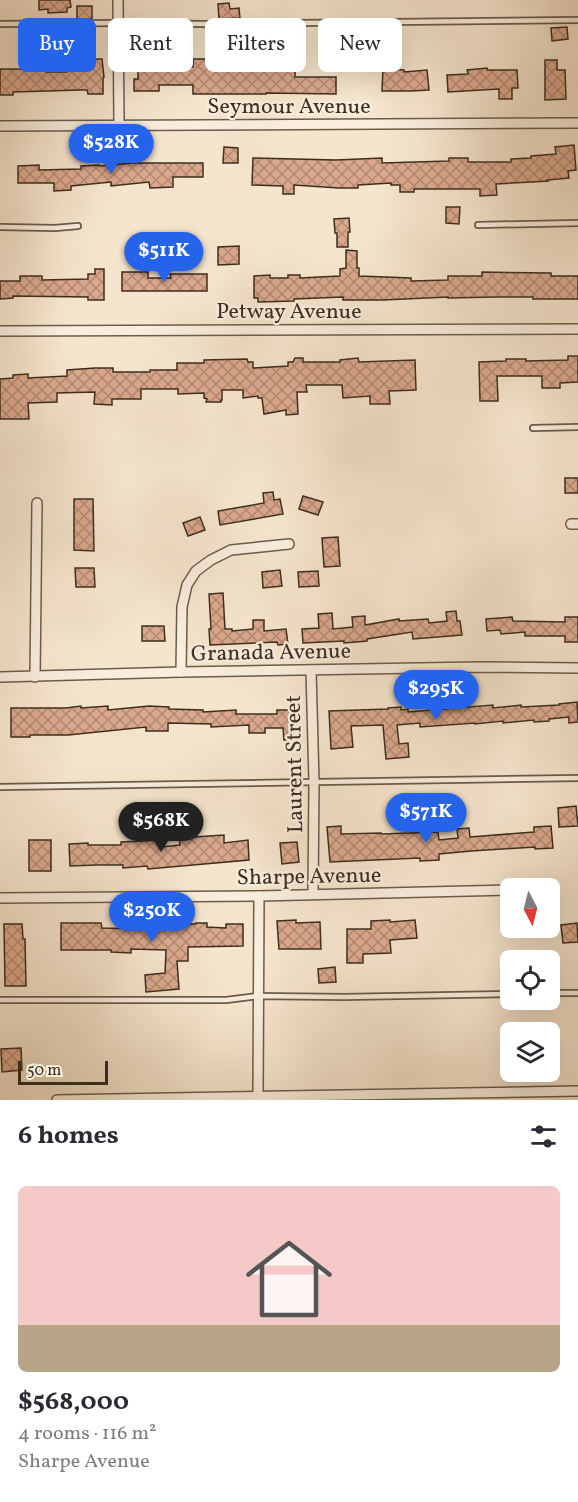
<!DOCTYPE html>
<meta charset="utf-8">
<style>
:root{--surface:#fff;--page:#f7f7f7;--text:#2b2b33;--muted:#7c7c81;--line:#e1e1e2;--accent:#2563eb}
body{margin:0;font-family:Vollkorn,serif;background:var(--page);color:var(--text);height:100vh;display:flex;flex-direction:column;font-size:22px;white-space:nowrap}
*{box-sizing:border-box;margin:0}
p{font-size:20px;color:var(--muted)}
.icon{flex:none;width:33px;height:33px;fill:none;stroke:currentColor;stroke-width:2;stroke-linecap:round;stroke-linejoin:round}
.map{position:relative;height:1100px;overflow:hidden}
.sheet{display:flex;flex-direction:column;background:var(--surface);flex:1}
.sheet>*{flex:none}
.top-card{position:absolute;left:18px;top:18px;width:543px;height:54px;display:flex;gap:12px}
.needle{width:39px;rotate:173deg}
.buttons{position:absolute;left:500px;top:878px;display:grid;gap:12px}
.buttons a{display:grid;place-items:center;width:60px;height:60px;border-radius:9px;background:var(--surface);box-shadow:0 6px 24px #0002;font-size:30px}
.scale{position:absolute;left:18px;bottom:15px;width:90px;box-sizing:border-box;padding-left:6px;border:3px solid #3d2e1f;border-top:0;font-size:16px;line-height:21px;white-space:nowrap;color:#3d2e1f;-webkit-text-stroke:4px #f9eede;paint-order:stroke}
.price{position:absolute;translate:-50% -51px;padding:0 14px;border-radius:21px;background:var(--accent);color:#fff;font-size:20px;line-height:39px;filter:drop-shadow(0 2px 3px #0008)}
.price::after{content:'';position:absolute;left:50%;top:36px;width:18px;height:14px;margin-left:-9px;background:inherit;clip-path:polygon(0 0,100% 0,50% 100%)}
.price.current{background:#222;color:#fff}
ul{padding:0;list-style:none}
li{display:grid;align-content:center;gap:12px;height:318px;padding:0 18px}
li+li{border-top:2px solid var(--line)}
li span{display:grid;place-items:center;height:186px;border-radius:9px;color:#555}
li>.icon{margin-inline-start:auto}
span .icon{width:108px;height:108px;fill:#fffc;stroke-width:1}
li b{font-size:26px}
h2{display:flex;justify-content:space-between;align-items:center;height:72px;padding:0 18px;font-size:26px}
.tag{padding:0 21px;border-radius:9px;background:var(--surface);box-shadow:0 6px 24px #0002;font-size:21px;line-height:54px}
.tag.current{background:var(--accent);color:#fff}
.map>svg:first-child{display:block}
.building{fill:url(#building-cross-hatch);stroke:#3d2e1f;stroke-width:1.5}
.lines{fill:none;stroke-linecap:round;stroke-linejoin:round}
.service-casing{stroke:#6b5c4a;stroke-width:8}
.minor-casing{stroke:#6b5c4a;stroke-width:12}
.service{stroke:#f9eede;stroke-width:4.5}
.minor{stroke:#f9eede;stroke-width:9}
.labels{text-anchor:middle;stroke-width:4.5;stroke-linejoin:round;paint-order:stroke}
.street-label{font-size:22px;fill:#3d2e1f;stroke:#f9eede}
</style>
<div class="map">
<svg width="578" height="1100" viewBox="0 0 578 1100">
<defs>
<pattern id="building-cross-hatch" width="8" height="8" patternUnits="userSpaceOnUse" patternTransform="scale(1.5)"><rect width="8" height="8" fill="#dba88d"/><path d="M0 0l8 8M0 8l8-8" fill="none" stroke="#b38973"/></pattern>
</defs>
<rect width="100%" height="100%" fill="#f6e5cd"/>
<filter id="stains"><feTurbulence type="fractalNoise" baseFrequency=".00333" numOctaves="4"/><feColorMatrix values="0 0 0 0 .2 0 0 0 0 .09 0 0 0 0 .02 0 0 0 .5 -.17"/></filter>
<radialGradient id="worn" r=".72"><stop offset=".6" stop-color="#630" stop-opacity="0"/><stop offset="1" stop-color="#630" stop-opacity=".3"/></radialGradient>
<g class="building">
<path d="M 39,0 L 70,0 L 71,7 L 67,8 L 67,12 L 48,13 L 48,9 L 39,10 Z"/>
<path d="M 229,3 L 230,9 L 239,8 L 240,18 L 219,19 L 218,4 Z"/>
<rect x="77" y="6" width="15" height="13"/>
<path d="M 567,27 L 568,39 L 552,41 L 551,28 Z"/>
<path d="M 80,59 L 102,59 L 104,77 L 103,79 L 103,94 L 88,94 L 87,90 L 80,90 L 13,92 L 13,95 L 0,95 L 0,69 L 30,69 L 30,63 L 46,63 L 46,72 L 67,72 L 66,68 L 80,68 Z"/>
<path d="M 193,59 L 216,59 L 216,70 L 248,70 L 248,63 L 266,63 L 266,66 L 295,66 L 295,77 L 336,77 L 336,94 L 266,93 L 266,94 L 193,94 L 193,85 L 159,85 L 159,91 L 134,91 L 134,79 L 138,79 L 138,67 L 193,67 Z"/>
<path d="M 545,60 L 557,60 L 557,70 L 565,70 L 566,99 L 545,100 Z"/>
<path d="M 487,68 L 487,70 L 517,70 L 518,88 L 512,88 L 512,99 L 499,99 L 499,89 L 448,92 L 447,75 L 468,74 L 467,70 Z"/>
<path d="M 383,69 L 404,70 L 404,72 L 427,70 L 429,90 L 410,91 L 382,91 Z"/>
<path d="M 574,145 L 576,170 L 568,171 L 569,178 L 547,180 L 548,181 L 496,184 L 497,195 L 480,196 L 480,189 L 414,189 L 414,192 L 400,192 L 400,185 L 391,185 L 391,183 L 358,185 L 358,188 L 339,188 L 294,185 L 294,194 L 283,194 L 283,186 L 252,185 L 253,158 L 336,160 L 382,158 L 382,163 L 449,161 L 449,158 L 468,158 L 468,162 L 511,162 L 511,159 L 531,158 L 531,156 L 556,154 L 555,147 Z"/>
<path d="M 224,147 L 238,148 L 238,163 L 223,163 Z"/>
<path d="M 132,163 L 203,163 L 203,177 L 173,177 L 173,187 L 150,188 L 149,182 L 111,186 L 111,182 L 71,186 L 71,190 L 54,191 L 54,183 L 18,183 L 18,166 L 39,165 L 39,170 L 81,169 L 81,166 L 99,165 L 100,166 Z"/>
<path d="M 446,207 L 460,207 L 459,224 L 446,223 Z"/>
<path d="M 349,218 L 350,232 L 348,232 L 348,247 L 337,247 L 337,233 L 335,233 L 334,219 Z"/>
<path d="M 239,246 L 239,264 L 218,265 L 218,247 Z"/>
<path d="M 346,250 L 357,251 L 357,268 L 359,268 L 359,276 L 411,278 L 411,281 L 448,280 L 448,276 L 482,276 L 482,272 L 551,273 L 551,276 L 578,276 L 578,299 L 533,299 L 533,297 L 496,297 L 448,298 L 448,297 L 383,300 L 343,300 L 343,297 L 294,299 L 294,301 L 258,302 L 258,298 L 254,298 L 254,276 L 270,275 L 270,278 L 288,278 L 288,275 L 300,275 L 300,278 L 340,276 L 340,269 L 346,268 Z"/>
<path d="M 95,269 L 104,269 L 104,300 L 88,300 L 88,297 L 13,296 L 13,298 L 0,299 L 0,281 L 20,281 L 20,276 L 42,276 L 42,280 L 88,279 L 88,274 L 95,274 Z"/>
<path d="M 122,272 L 148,272 L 148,278 L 171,278 L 170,274 L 207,274 L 207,291 L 122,291 Z"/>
<path d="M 568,356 L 578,356 L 578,382 L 560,383 L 560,388 L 542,388 L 542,376 L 497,376 L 498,401 L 480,401 L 479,362 L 506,361 L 506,359 L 526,359 L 526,361 L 568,360 Z"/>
<path d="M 295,358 L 303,358 L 303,362 L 340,362 L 340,360 L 358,358 L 359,362 L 415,360 L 416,390 L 389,391 L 390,404 L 370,404 L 370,396 L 343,398 L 342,385 L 306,385 L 307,392 L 297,392 L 298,414 L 286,415 L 286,410 L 264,414 L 262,398 L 258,398 L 258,396 L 243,398 L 243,390 L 222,390 L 222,400 L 221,400 L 221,402 L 206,402 L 207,399 L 204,398 L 204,393 L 178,394 L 178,389 L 141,389 L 141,399 L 112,399 L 112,405 L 94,404 L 95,392 L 57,393 L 57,402 L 28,403 L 29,419 L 0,419 L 0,379 L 13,378 L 13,375 L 28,374 L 28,378 L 67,376 L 67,370 L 95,368 L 113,368 L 113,372 L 150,372 L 150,370 L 177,370 L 177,363 L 204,363 L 204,360 L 247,359 L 248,362 L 253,362 L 253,368 L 288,366 L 288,362 L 293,362 Z"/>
<rect x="565" y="478" width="13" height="15"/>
<path d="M 273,492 L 274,500 L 280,499 L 283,514 L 220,525 L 218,511 L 264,503 L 263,493 Z"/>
<path d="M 303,496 L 323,502 L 318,515 L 299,509 Z"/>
<path d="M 74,499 L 93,499 L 94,551 L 74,550 Z"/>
<path d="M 200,517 L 205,530 L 188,536 L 183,523 Z"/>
<path d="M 338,537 L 340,566 L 324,567 L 322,538 Z"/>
<path d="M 75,568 L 94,568 L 95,587 L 76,587 Z"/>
<path d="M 280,570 L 282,586 L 263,588 L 262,572 Z"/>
<path d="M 318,571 L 319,586 L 299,587 L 298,572 Z"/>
<path d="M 223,593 L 225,629 L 232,629 L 232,631 L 253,629 L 253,620 L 264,620 L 264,631 L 286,629 L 288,644 L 278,645 L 277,642 L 210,645 L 209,629 L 211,629 L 209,594 Z"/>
<path d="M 456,611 L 457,621 L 460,621 L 462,635 L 413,639 L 412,632 L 367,639 L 367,641 L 344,643 L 344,641 L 303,643 L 302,629 L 319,628 L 318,614 L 332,613 L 333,629 L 353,627 L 352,617 L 365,616 L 365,625 L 399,619 L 399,621 L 428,619 L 429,623 L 447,621 L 446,612 Z"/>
<path d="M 512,617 L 513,621 L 565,622 L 565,617 L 578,617 L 578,642 L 565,642 L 565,636 L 525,636 L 525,632 L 501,634 L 500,630 L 487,631 L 486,619 Z"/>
<path d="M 142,626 L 164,626 L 165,641 L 142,641 Z"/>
<path d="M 577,702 L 578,722 L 569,723 L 569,717 L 549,719 L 549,721 L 534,722 L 534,720 L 503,723 L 503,721 L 475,724 L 475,723 L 420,727 L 420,723 L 397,725 L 399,744 L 408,743 L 409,757 L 386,759 L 383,725 L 351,726 L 353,747 L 331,749 L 329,711 L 388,709 L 388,708 L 401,707 L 401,710 L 408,709 L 408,712 L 493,705 L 493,708 L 521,705 L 521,707 L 559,705 L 559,704 Z"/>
<path d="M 81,706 L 81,708 L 108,706 L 108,710 L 149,706 L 169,707 L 169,709 L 203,710 L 203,712 L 236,710 L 236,714 L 277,714 L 277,710 L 292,710 L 293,740 L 284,740 L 283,728 L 265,728 L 265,733 L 249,733 L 249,725 L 211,727 L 211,724 L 168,723 L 168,731 L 146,731 L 146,727 L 68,735 L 30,735 L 30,737 L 11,737 L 11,708 L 66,708 Z"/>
<path d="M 576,806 L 578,826 L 559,827 L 558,808 Z"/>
<path d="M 341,826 L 341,834 L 381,833 L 381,834 L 438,832 L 439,840 L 458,838 L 457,829 L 469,828 L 470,837 L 534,832 L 534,827 L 551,826 L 553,848 L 535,849 L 535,847 L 471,851 L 439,854 L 439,860 L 420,861 L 420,858 L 330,862 L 327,827 Z"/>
<path d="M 224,835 L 224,843 L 248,840 L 249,860 L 148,869 L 147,866 L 123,868 L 123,865 L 97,865 L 70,866 L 69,844 L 88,843 L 88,845 L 121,845 L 121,842 L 161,840 L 161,847 L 180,845 L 179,838 Z"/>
<rect x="29" y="840" width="22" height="31"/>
<path d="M 297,842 L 299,862 L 282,864 L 280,843 Z"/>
<path d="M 296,920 L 296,923 L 320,922 L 321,949 L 279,949 L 277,921 Z"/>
<path d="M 390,920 L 390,922 L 415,920 L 417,938 L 390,940 L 391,953 L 363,954 L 363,963 L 347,963 L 347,929 L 371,929 L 371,921 Z"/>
<path d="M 61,923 L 101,923 L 102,928 L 142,929 L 142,923 L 196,924 L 196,923 L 207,923 L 207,927 L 226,928 L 226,924 L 243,924 L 243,946 L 188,947 L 188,961 L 177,961 L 179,989 L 146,992 L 145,975 L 165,973 L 166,950 L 131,949 L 131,953 L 111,952 L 111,950 L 61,950 Z"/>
<path d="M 577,923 L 578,942 L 563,943 L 561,925 Z"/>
<path d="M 4,924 L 22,924 L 23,939 L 25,939 L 26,986 L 5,986 Z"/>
<path d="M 335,967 L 336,982 L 319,983 L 318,969 Z"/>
<path d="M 21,1048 L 22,1070 L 2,1072 L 1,1049 Z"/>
</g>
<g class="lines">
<g class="service-casing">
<g id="service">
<path d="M 0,24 L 118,23 L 203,24 L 578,20"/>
<path d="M 478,225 L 578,223"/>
<path d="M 0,227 L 55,228 L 78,226"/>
<path d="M 533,428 L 578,427"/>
<path d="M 0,787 L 578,778"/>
<path d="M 549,993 L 578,993"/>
<path d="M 0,1000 L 226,1000 L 258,996 L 344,997 L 510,994"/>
</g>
</g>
<g class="minor-casing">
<g id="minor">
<path d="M 118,0 L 119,125"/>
<path d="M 0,126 L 578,123"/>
<path d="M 0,331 L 578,329"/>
<path d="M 571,524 L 578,524"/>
<path d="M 311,670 L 314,782 L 313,894"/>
<path d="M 181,672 L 182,607 L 187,585 L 196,571 L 211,560 L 231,550 L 289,544"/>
<path d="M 0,677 L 181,672 L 480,667 L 578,668"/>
<path d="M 35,677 L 37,503"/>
<path d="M 0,898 L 259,896 L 510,890"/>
<path d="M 258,1096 L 259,896"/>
<path d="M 57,1100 L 578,1091"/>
</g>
</g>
<use href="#service" class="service"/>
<use href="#minor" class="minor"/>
</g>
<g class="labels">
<g class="street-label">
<text x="289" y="113">Seymour Avenue</text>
<text x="289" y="318">Petway Avenue</text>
<text transform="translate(271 651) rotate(-1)" y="8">Granada Avenue</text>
<text transform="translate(293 764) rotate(-91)" y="8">Laurent Street</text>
<text transform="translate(309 875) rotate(-1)" y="8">Sharpe Avenue</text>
</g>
</g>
<rect width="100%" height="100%" filter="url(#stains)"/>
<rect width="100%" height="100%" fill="url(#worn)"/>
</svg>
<div class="buttons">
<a><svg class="needle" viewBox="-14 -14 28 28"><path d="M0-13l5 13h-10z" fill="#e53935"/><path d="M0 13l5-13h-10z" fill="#7c7c81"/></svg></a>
<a><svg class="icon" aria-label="locate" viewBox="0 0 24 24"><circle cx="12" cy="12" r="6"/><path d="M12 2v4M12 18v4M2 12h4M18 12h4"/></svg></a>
<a><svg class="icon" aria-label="layers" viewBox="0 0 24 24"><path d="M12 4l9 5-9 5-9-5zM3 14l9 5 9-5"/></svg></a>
</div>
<div class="scale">50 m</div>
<b class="price" style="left:111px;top:175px">$528K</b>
<b class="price" style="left:164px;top:283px">$511K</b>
<b class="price" style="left:436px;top:721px">$295K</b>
<b class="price" style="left:426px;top:844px">$571K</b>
<b class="price current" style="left:161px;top:853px">$568K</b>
<b class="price" style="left:152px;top:943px">$250K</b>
<div class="top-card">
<a class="tag current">Buy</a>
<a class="tag">Rent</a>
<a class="tag">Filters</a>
<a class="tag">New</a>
</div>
</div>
<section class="sheet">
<h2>6 homes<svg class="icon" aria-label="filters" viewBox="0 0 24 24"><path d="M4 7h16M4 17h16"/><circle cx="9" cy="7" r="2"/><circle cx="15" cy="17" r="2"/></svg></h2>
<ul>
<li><span style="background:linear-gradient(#f6c9c9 75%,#b9a48a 0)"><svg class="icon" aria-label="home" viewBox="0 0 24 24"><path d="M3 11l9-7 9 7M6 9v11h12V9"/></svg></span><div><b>$568,000</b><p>4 rooms · 116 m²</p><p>Sharpe Avenue</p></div></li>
</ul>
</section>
